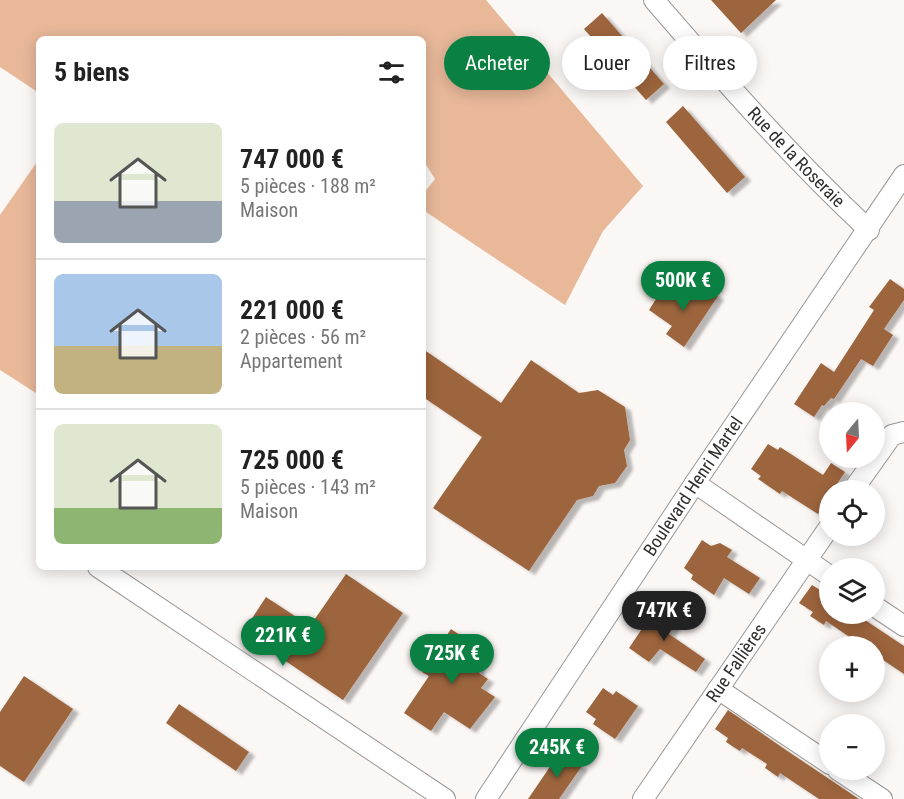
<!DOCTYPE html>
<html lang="fr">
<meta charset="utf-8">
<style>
:root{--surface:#fff;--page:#f6f6f6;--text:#222;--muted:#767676;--line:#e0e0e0;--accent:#0b8043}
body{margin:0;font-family:"Roboto Condensed",sans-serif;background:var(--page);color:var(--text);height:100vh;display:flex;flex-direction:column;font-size:22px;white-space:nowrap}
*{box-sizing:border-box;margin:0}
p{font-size:20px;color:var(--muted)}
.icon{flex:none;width:33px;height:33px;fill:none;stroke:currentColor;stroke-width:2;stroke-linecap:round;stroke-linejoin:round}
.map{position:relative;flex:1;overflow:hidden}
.side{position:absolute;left:36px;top:36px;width:390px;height:534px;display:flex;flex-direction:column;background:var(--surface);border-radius:9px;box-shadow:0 3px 15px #0003}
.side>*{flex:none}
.top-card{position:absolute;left:444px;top:36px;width:369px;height:54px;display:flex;gap:12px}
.needle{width:39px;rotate:198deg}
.controls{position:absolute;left:819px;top:402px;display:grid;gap:12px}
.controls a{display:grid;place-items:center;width:66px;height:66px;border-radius:50%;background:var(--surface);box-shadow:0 3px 15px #0003;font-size:30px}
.price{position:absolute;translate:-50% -51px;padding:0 14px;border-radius:21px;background:var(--accent);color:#fff;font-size:20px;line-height:39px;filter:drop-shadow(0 2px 3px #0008)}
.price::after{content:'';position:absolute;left:50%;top:36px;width:18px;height:14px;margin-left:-9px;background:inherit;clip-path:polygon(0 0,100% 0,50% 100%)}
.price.on{background:#222;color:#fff}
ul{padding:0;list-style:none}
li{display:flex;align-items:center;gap:18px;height:150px;padding:0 18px}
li+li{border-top:2px solid var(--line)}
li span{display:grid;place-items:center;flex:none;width:168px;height:120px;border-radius:9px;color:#555}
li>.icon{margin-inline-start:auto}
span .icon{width:72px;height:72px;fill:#fffc;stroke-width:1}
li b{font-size:26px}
h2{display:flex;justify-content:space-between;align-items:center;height:72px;padding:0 18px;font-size:26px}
.tag{padding:0 21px;border-radius:27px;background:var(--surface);box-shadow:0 3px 15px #0003;font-size:21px;line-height:54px}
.tag.on{background:var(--accent);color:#fff}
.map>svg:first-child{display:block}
.green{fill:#e8b899}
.building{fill:#9d653d;filter:url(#shadow)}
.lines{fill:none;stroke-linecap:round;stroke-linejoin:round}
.minor-casing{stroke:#9a9795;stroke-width:22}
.minor{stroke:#fff;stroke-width:20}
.labels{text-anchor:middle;stroke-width:6;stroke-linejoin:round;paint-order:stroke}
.street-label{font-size:18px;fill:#2f2e2d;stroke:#fbf7f5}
</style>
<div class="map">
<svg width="904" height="799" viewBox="0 0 904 799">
<defs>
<filter id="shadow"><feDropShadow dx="6" dy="4" stdDeviation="1.5" flood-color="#0004"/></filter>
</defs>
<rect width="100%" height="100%" fill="#fbf7f5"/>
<g class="green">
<path d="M 0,0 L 486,0 L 643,186 L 603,231 L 565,305 L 423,210 L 423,194 L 435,179 L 423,160 L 423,39 L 344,39 L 341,35 L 339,39 L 39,39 L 39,93 L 0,67 Z"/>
<path d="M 39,159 L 39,395 L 0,370 L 0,215 Z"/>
</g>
<g class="building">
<path d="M 711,0 L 776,0 L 741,33 Z"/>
<path d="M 602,13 L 664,84 L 646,100 L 584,29 Z"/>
<path d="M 683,106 L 745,177 L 727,193 L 666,122 Z"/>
<path d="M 890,279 L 904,289 L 904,300 L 884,329 L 893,335 L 873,366 L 861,359 L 834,399 L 831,398 L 824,406 L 822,405 L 814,417 L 794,404 L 821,363 L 834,372 L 874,310 L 869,307 Z"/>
<path d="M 700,284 L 718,296 L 684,347 L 666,334 L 672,326 L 649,310 L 663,288 L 687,303 Z"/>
<path d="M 423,349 L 501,403 L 531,360 L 579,393 L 598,390 L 625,407 L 630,440 L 624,450 L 627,466 L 615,483 L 599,486 L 593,496 L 577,500 L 529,571 L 433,508 L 482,437 L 423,397 Z"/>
<path d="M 768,444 L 778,450 L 780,447 L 823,475 L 831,463 L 845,472 L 833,490 L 830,490 L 830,496 L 818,514 L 782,491 L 780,494 L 758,479 L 761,476 L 751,469 Z"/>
<path d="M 702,540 L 711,546 L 720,543 L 732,550 L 727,557 L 760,578 L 749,594 L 724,578 L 714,595 L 691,579 L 693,575 L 684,568 Z"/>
<path d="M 346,574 L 403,613 L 343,700 L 243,632 L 266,597 L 310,626 Z"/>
<path d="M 812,585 L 825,593 L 830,588 L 830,614 L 856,614 L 904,646 L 904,674 L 874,654 L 874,646 L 846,646 L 851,638 L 826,621 L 824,625 L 810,616 L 813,612 L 799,603 Z"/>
<path d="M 656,608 L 676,623 L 669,634 L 705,659 L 696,672 L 660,649 L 649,662 L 629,648 Z"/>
<path d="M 451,629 L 481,649 L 477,655 L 479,673 L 488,679 L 481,688 L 495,697 L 470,729 L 444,712 L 431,731 L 404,713 L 429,676 L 422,672 Z"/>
<path d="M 24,676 L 73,709 L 24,782 L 0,766 L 0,712 Z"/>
<path d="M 603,688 L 613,695 L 616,691 L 638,706 L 615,739 L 593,724 L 596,719 L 586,712 Z"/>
<path d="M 179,704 L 249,752 L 236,771 L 166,723 Z"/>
<path d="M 728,710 L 786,750 L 859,799 L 819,799 L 780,773 L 778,777 L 765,768 L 767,764 L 742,748 L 740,751 L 732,746 L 726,742 L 728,738 L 715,729 Z"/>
<path d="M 560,752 L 582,766 L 568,786 L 559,799 L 528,799 Z"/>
</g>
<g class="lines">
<g class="minor-casing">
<g id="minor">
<path id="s1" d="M 654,0 C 723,80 792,158 869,230"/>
<path d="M 695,483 L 830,576"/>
<path d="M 853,490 L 892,435 L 904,432"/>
<path d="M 98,567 L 445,799"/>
<path d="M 874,606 L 904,626"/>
<path d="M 718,689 L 830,764"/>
<path d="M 838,770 L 882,799"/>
<path id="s2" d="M 486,799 L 695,483 L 904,175"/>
<path id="s3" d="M 643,799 L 830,526"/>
</g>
</g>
<use href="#minor" class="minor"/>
</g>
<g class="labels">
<g class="street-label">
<text dy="6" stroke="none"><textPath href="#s1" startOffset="212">Rue de la Roseraie</textPath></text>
<text dy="6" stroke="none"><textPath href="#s2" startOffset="375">Boulevard Henri Martel</textPath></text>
<text dy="6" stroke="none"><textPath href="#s3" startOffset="165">Rue Fallières</textPath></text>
</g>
</g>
</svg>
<div class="controls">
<a><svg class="needle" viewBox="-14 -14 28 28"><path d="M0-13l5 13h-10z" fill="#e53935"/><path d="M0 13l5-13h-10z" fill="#767676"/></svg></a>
<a><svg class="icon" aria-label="locate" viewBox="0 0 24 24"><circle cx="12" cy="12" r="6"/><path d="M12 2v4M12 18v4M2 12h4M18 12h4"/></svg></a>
<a><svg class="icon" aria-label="layers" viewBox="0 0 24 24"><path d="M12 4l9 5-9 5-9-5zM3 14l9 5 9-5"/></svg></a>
<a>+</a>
<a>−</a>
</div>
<b class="price" style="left:683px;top:312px">500K €</b>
<b class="price on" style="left:664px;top:642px">747K €</b>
<b class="price" style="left:283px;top:667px">221K €</b>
<b class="price" style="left:452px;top:685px">725K €</b>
<b class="price" style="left:557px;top:779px">245K €</b>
<div class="top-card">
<a class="tag on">Acheter</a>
<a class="tag">Louer</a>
<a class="tag">Filtres</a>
</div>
<section class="side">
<h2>5 biens<svg class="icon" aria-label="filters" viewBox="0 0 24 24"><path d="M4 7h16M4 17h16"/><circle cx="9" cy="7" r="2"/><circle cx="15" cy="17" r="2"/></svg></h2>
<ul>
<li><span style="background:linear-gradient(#dfe7d0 65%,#9aa5b1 0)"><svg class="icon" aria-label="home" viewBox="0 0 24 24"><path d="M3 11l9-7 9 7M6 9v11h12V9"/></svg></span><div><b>747 000 €</b><p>5 pièces · 188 m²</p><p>Maison</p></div></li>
<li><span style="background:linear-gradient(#a9c7e8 60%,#c2b280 0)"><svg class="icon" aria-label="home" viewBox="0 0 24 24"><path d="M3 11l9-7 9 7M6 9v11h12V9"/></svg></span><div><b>221 000 €</b><p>2 pièces · 56 m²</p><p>Appartement</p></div></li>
<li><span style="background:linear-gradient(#dfe7d0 70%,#8fb573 0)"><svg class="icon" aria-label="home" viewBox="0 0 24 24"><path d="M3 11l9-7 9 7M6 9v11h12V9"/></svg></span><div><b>725 000 €</b><p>5 pièces · 143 m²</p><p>Maison</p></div></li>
</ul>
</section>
</div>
